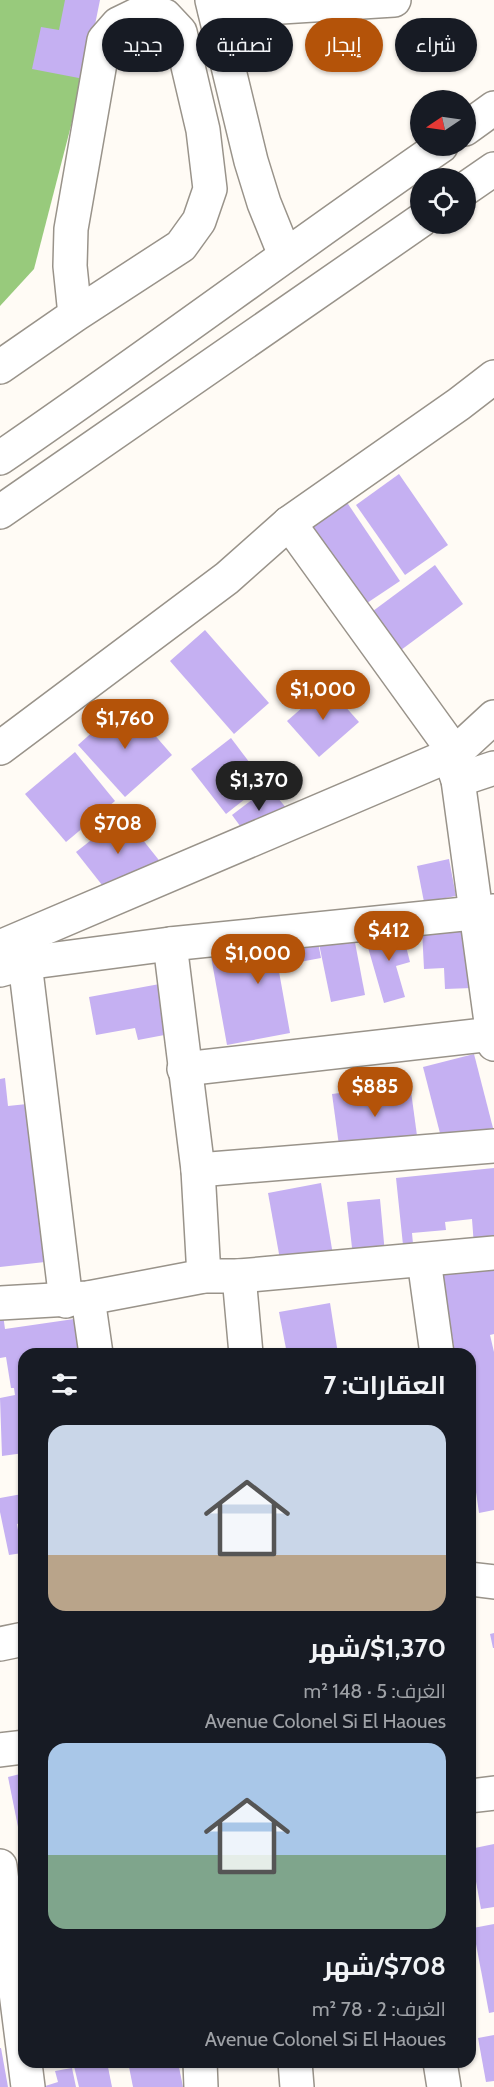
<!DOCTYPE html>
<html lang="ar">
<meta charset="utf-8">
<style>
:root{--surface:#171b24;--page:#20242c;--text:#f1f3f6;--muted:#9ea1a6;--accent:#b45309}
body{margin:0;font-family:Cabin,Cairo,sans-serif;background:var(--page);color:var(--text);direction:rtl;height:100vh;display:flex;flex-direction:column;font-size:22px;white-space:nowrap}
*{box-sizing:border-box;margin:0}
p{font-size:20px;color:var(--muted)}
.icon{flex:none;width:33px;height:33px;fill:none;stroke:currentColor;stroke-width:2;stroke-linecap:round;stroke-linejoin:round}
.map{position:relative;flex:1;overflow:hidden;direction:ltr}
.details{position:absolute;left:18px;top:1348px;width:458px;height:720px;display:flex;flex-direction:column;background:var(--surface);border-radius:18px;box-shadow:0 2px 4px #0004;direction:rtl}
.details>*{flex:none}
.top-card{position:absolute;left:18px;top:18px;width:459px;height:54px;direction:rtl;display:flex;gap:12px}
.needle{width:39px;rotate:257deg}
.controls{position:absolute;left:410px;top:90px;display:grid;gap:12px}
.controls a{display:grid;place-items:center;width:66px;height:66px;border-radius:50%;background:var(--surface);box-shadow:0 2px 4px #0004;font-size:30px}
.price{position:absolute;translate:-50% -51px;padding:0 14px;border-radius:21px;background:var(--accent);color:#fff;font-size:20px;line-height:39px;filter:drop-shadow(0 2px 3px #0008)}
.price::after{content:'';position:absolute;left:50%;top:36px;width:18px;height:14px;margin-left:-9px;background:inherit;clip-path:polygon(0 0,100% 0,50% 100%)}
.price.on{background:#222;color:#fff}
ul{padding:0;list-style:none}
li{display:grid;align-content:center;gap:12px;height:318px;padding:0 30px}
li span{display:grid;place-items:center;height:186px;border-radius:18px;color:#555}
li>.icon{margin-inline-start:auto}
span .icon{width:108px;height:108px;fill:#fffc;stroke-width:1}
li b{font-size:26px}
h2{display:flex;justify-content:space-between;align-items:center;height:72px;padding:0 30px;font-size:26px}
.pill{padding:0 21px;border-radius:27px;background:var(--surface);box-shadow:0 2px 4px #0004;font-size:21px;line-height:54px}
.pill.on{background:var(--accent);color:#fff}
.map>svg:first-child{display:block}
.built{fill:#fcf1e0}
.forest{fill:#98ca7c}
.building{fill:#c5b0f2}
.lines{fill:none;stroke-linecap:round;stroke-linejoin:round}
.minor-casing{stroke:#99938a;stroke-width:36}
.minor{stroke:#fff;stroke-width:33}
</style>
<div class="map">
<svg width="494" height="2087" viewBox="0 0 494 2087">
<rect width="100%" height="100%" fill="#fffbf5"/>
<path class="built" d="M 470,1667 L 476,1776 L 470,1777 Z"/>
<path class="forest" d="M 0,0 L 88,0 L 89,56 L 34,269 L 0,306 Z"/>
<g class="building">
<path d="M 65,0 L 100,0 L 84,79 L 32,69 L 41,27 L 59,30 Z"/>
<path d="M 399,474 L 448,545 L 405,575 L 356,505 Z"/>
<path d="M 344,498 L 400,581 L 361,607 L 306,524 Z"/>
<path d="M 435,565 L 463,604 L 401,650 L 373,611 Z"/>
<path d="M 205,630 L 269,703 L 234,734 L 170,661 Z"/>
<path d="M 327,686 L 359,722 L 319,757 L 287,721 Z"/>
<path d="M 126,702 L 172,755 L 125,797 L 78,745 Z"/>
<path d="M 231,738 L 265,783 L 226,814 L 191,769 Z"/>
<path d="M 75,752 L 115,801 L 66,842 L 25,794 Z"/>
<path d="M 269,787 L 287,809 L 249,838 L 232,815 Z"/>
<path d="M 123,815 L 162,864 L 106,890 L 76,852 Z"/>
<path d="M 449,859 L 456,896 L 424,902 L 417,866 Z"/>
<path d="M 401,927 L 410,962 L 396,966 L 405,997 L 384,1003 L 365,937 Z"/>
<path d="M 468,927 L 472,988 L 445,989 L 444,968 L 424,969 L 422,930 Z"/>
<path d="M 316,932 L 321,958 L 278,966 L 290,1033 L 227,1045 L 210,951 Z"/>
<path d="M 353,932 L 365,995 L 331,1002 L 318,939 Z"/>
<path d="M 165,983 L 175,1033 L 138,1040 L 135,1028 L 96,1035 L 89,997 Z"/>
<path d="M 474,1054 L 493,1128 L 442,1141 L 423,1067 Z"/>
<path d="M 5,1078 L 8,1106 L 27,1104 L 45,1262 L 0,1267 L 0,1079 Z"/>
<path d="M 410,1084 L 418,1143 L 340,1153 L 332,1094 Z"/>
<path d="M 494,1168 L 494,1244 L 474,1246 L 472,1219 L 445,1222 L 446,1230 L 412,1233 L 413,1244 L 403,1245 L 396,1178 Z"/>
<path d="M 321,1183 L 333,1255 L 281,1265 L 268,1193 Z"/>
<path d="M 380,1199 L 385,1254 L 353,1257 L 347,1202 Z"/>
<path d="M 494,1259 L 494,1334 L 490,1335 L 494,1352 L 494,1510 L 479,1513 L 470,1450 L 470,1354 L 455,1354 L 441,1267 Z"/>
<path d="M 330,1303 L 338,1354 L 287,1354 L 279,1312 Z"/>
<path d="M 0,1307 L 2,1307 L 5,1329 L 74,1319 L 79,1354 L 24,1354 L 24,1453 L 2,1456 L 0,1398 L 15,1395 L 14,1388 L 11,1388 L 6,1357 L 0,1358 Z"/>
<path d="M 22,1494 L 24,1522 L 17,1524 L 22,1553 L 9,1555 L 0,1512 L 0,1498 Z"/>
<path d="M 494,1633 L 494,1648 L 493,1648 L 490,1634 Z"/>
<path d="M 24,1773 L 24,1852 L 23,1852 L 8,1777 Z"/>
<path d="M 494,1844 L 494,1907 L 481,1909 L 470,1849 Z"/>
<path d="M 494,1924 L 494,2012 L 489,2013 L 473,1928 Z"/>
<path d="M 494,2035 L 494,2081 L 486,2082 L 478,2038 Z"/>
<path d="M 0,2048 L 1,2048 L 8,2087 L 0,2087 Z"/>
<path d="M 73,2062 L 107,2062 L 112,2087 L 79,2087 Z"/>
<path d="M 128,2062 L 178,2062 L 183,2087 L 133,2087 Z"/>
<path d="M 72,2068 L 76,2087 L 42,2087 L 58,2082 L 55,2071 Z"/>
</g>
<g class="lines">
<g class="minor-casing">
<g id="minor">
<path d="M 212,0 L 251,161 L 264,203 L 285,255"/>
<path d="M 215,11 L 394,0"/>
<path d="M 465,129 L 494,108"/>
<path d="M 465,189 L 494,169"/>
<path d="M 0,367 L 75,315 L 181,246 L 199,221 L 210,189 L 203,130 L 180,32 L 165,16 L 147,10 L 118,24 L 104,40 L 71,229 L 70,266 L 75,315"/>
<path d="M 0,458 C 149,356 293,248 441,146"/>
<path d="M 0,512 L 420,221"/>
<path d="M 289,523 L 455,753"/>
<path d="M 0,748 L 227,578 L 289,523 L 459,404 L 494,377"/>
<path d="M 449,755 L 458,780 L 494,1044"/>
<path d="M 458,780 L 494,768"/>
<path d="M 170,944 L 198,1170 L 204,1276"/>
<path d="M 0,947 L 455,753 L 494,717"/>
<path d="M 25,963 L 66,1301"/>
<path d="M 0,970 L 25,963 L 170,944 L 494,911"/>
<path d="M 184,1069 L 493,1034"/>
<path d="M 198,1170 L 494,1146"/>
<path d="M 424,1260 L 437,1354"/>
<path d="M 239,1276 L 246,1354"/>
<path d="M 88,1298 L 96,1354"/>
<path d="M 0,1303 L 88,1298 L 204,1276 L 239,1276 L 494,1253"/>
<path d="M 470,1579 L 494,1582"/>
<path d="M 0,1644 L 24,1639"/>
<path d="M 0,1750 L 24,1747"/>
<path d="M 470,1796 L 494,1793"/>
<path d="M 0,1866 L 28,2087"/>
<path d="M 200,2062 L 201,2087"/>
<path d="M 295,2062 L 297,2087"/>
<path d="M 440,2062 L 444,2087"/>
</g>
</g>
<use href="#minor" class="minor"/>
</g>
</svg>
<div class="controls">
<a><svg class="needle" viewBox="-14 -14 28 28"><path d="M0-13l5 13h-10z" fill="#e53935"/><path d="M0 13l5-13h-10z" fill="#9ea1a6"/></svg></a>
<a><svg class="icon" aria-label="locate" viewBox="0 0 24 24"><circle cx="12" cy="12" r="6"/><path d="M12 2v4M12 18v4M2 12h4M18 12h4"/></svg></a>
</div>
<b class="price" style="left:323px;top:721px">$1,000</b>
<b class="price" style="left:125px;top:750px">$1,760</b>
<b class="price on" style="left:259px;top:812px">$1,370</b>
<b class="price" style="left:118px;top:855px">$708</b>
<b class="price" style="left:389px;top:962px">$412</b>
<b class="price" style="left:258px;top:985px">$1,000</b>
<b class="price" style="left:375px;top:1118px">$885</b>
<div class="top-card">
<a class="pill">شراء</a>
<a class="pill on">إيجار</a>
<a class="pill">تصفية</a>
<a class="pill">جديد</a>
</div>
<section class="details">
<h2>العقارات: 7<svg class="icon" aria-label="filters" viewBox="0 0 24 24"><path d="M4 7h16M4 17h16"/><circle cx="9" cy="7" r="2"/><circle cx="15" cy="17" r="2"/></svg></h2>
<ul>
<li><span style="background:linear-gradient(#c9d6e8 70%,#b9a48a 0)"><svg class="icon" aria-label="home" viewBox="0 0 24 24"><path d="M3 11l9-7 9 7M6 9v11h12V9"/></svg></span><div><b>$1,370/شهر</b><p>الغرف: 5 · 148 m²</p><p>Avenue Colonel Si El Haoues</p></div></li>
<li><span style="background:linear-gradient(#a9c7e8 60%,#7fa58c 0)"><svg class="icon" aria-label="home" viewBox="0 0 24 24"><path d="M3 11l9-7 9 7M6 9v11h12V9"/></svg></span><div><b>$708/شهر</b><p>الغرف: 2 · 78 m²</p><p>Avenue Colonel Si El Haoues</p></div></li>
</ul>
</section>
</div>
